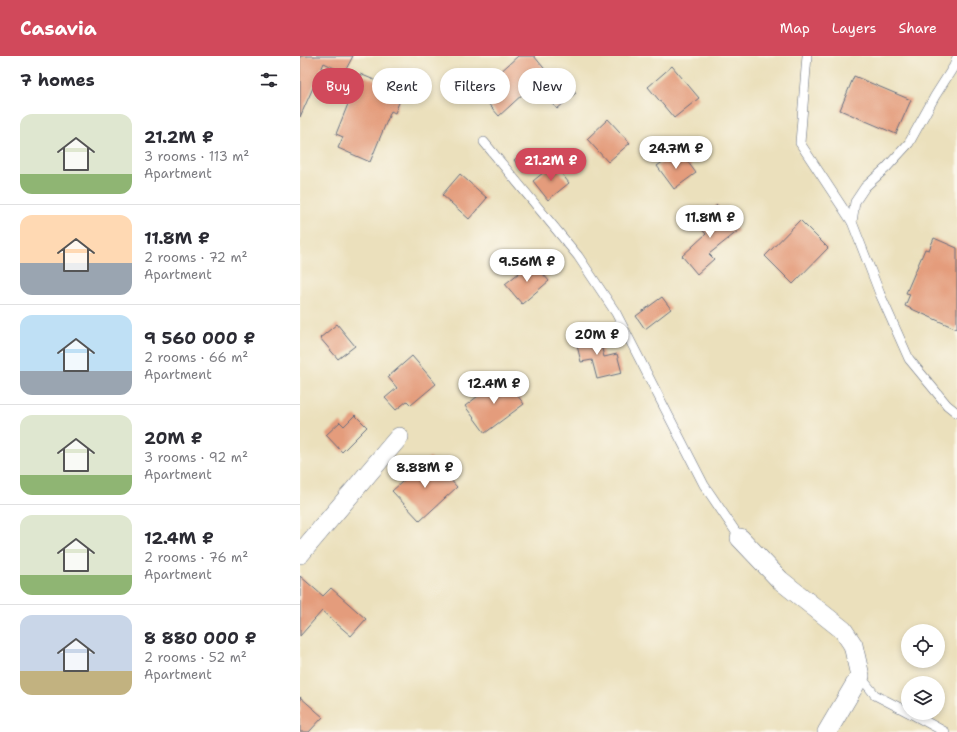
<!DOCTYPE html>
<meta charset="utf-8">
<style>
:root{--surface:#fff;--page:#f7f7f7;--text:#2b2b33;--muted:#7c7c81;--line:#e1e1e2;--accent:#d1495b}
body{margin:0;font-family:"Shantell Sans",sans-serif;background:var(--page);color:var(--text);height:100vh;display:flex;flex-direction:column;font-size:15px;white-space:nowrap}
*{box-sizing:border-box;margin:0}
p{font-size:13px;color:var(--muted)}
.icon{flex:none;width:22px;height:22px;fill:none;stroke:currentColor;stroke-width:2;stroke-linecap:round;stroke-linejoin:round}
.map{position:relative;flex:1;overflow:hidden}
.panel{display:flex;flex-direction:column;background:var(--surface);width:300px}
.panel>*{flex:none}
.guide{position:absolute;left:12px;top:12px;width:380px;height:36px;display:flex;gap:8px}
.tools{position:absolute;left:601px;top:568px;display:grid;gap:8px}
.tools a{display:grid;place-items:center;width:44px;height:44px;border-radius:50%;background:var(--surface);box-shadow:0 2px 6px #0003;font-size:20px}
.price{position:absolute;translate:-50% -34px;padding:0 9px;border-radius:14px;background:#fff;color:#222;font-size:13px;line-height:26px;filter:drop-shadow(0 1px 2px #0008)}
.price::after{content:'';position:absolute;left:50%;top:24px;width:12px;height:9px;margin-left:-6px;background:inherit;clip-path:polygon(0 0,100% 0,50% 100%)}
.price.selected{background:var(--accent);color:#fff}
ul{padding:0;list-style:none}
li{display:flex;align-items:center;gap:12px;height:100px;padding:0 20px}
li+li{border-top:1px solid var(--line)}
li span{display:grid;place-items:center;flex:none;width:112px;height:80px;border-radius:12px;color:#555}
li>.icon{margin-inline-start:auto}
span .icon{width:48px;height:48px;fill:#fffc;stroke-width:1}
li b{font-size:17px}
h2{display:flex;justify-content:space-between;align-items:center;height:48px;padding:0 20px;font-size:17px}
.tag{padding:0 14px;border-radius:18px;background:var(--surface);box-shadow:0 2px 6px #0003;font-size:14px;line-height:36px}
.tag.selected{background:var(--accent);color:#fff}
header{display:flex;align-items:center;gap:24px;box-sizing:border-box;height:56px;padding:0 20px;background:var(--accent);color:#fff}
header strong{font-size:19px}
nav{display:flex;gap:22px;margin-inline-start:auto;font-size:14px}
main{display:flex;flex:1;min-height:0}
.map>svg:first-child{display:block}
.building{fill:#e49c7b}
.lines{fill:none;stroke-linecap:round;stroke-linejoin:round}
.service-casing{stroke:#646d7f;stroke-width:10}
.minor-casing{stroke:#646d7f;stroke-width:20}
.service{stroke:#fff;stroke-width:9}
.minor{stroke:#fff;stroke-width:19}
</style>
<header>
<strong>Casavia</strong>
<nav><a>Map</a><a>Layers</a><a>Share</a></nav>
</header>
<main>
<section class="panel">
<h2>7 homes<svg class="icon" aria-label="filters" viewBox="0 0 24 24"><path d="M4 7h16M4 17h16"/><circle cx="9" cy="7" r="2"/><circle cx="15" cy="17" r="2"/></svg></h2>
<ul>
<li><span style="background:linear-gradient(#dfe7d0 75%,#8fb573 0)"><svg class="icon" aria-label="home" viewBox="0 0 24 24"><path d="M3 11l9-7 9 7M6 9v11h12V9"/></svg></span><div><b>21.2M ₽</b><p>3 rooms · 113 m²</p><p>Apartment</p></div></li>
<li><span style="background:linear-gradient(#ffd9b3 60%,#9aa5b1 0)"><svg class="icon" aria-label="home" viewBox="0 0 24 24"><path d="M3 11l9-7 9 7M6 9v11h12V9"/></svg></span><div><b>11.8M ₽</b><p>2 rooms · 72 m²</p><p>Apartment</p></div></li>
<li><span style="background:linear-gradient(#bfe0f5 70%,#9aa5b1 0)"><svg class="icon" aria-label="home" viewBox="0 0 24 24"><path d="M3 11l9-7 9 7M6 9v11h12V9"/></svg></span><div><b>9 560 000 ₽</b><p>2 rooms · 66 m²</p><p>Apartment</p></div></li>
<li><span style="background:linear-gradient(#dfe7d0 75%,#8fb573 0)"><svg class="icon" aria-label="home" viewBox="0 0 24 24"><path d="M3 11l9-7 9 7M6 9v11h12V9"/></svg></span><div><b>20M ₽</b><p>3 rooms · 92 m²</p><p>Apartment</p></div></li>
<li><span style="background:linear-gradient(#dfe7d0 75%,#8fb573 0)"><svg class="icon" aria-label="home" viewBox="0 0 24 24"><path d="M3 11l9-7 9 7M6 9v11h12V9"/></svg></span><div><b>12.4M ₽</b><p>2 rooms · 76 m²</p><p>Apartment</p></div></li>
<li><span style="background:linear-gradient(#c9d6e8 70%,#c2b280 0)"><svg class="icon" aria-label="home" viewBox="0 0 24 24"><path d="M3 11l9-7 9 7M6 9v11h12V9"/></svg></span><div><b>8 880 000 ₽</b><p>2 rooms · 52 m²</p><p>Apartment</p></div></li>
</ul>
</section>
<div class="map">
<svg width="657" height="676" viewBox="0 0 657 676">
<rect width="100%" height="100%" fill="#fbf7ec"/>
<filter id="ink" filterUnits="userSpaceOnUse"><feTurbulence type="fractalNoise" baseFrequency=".025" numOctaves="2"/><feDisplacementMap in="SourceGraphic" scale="8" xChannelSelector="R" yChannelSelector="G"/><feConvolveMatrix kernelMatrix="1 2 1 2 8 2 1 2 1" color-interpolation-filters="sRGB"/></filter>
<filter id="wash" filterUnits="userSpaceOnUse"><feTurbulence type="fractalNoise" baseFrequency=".012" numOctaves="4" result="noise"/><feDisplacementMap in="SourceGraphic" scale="16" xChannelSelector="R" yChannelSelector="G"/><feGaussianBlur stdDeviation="0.9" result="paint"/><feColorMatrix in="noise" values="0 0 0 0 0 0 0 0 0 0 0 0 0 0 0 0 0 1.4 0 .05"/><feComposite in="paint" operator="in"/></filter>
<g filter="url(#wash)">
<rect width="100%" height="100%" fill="#ebe0bc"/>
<g id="blocks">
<g class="building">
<path d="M 0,0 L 53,0 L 44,17 L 24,7 L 0,61 Z"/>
<path d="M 218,0 L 234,0 L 252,22 L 259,16 L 276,37 L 257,53 L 236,26 L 199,60 L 178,36 Z"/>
<path d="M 372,10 L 399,42 L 374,62 L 348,31 Z"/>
<path d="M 60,18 L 103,36 L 95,57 L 91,55 L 70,106 L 38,92 L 43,81 L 36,78 Z"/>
<path d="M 554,20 L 611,44 L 596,78 L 540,54 Z"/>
<path d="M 308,63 L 330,87 L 308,106 L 287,83 Z"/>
<path d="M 379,94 L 396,117 L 374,133 L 357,110 Z"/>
<path d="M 225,95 L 234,107 L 223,116 L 214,104 Z"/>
<path d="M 254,108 L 269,127 L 248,144 L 233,125 Z"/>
<path d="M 160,118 L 187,142 L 169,163 L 142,139 Z"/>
<path d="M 417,149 L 438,175 L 409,198 L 414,203 L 397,218 L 382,200 L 406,178 L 396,167 Z"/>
<path d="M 500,164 L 528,192 L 493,228 L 465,200 Z"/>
<path d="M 634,182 L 657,192 L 657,273 L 605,250 L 610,238 L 606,237 L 625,193 L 629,194 Z"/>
<path d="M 233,206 L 249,225 L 222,248 L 205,228 Z"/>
<path d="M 362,241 L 371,253 L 345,273 L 336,260 Z"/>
<path d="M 37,268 L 55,290 L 38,303 L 20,282 Z"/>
<path d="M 298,276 L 304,301 L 317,298 L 322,317 L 297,323 L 292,304 L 281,306 L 275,281 Z"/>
<path d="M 112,300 L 136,328 L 111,349 L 107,345 L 96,354 L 85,342 L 97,332 L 88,321 Z"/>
<path d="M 203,321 L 224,348 L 185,377 L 165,350 Z"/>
<path d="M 55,359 L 67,371 L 42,396 L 26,379 L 40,366 L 44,370 Z"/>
<path d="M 130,401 L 157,431 L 120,465 L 92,435 Z"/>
<path d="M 0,520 L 23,540 L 31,532 L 66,563 L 51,580 L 22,555 L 0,580 Z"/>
<path d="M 0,641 L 23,661 L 9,676 L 0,676 Z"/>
</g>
</g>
</g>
<g filter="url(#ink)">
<use href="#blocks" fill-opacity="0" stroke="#646d7f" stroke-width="1"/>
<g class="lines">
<g class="service-casing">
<g id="service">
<path d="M 507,0 L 500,87 L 552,166"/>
<path d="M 657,1 L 654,10 L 635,40 L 609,87 L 586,112 L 565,131 L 555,146 L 552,166 L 580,238 L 609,303 L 647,349 L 657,357"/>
<path d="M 184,86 L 278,200 L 316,257 L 404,429 L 440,482"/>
<path d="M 560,620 L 575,639 L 608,656"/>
<path d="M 610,657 L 645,676"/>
</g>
</g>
<g class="minor-casing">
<g id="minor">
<path d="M 440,482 L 480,524 L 543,574 L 553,589 L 560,620 L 527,676"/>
<path d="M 0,498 L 99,381"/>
</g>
</g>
<use href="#service" class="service"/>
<use href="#minor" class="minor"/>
</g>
</g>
</svg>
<div class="tools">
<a><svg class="icon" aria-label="locate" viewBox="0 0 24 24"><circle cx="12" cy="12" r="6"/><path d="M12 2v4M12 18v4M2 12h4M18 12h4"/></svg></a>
<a><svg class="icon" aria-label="layers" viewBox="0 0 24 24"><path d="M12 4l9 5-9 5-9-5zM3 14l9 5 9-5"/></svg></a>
</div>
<b class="price" style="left:376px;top:114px">24.7M ₽</b>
<b class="price selected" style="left:251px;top:126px">21.2M ₽</b>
<b class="price" style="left:410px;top:183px">11.8M ₽</b>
<b class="price" style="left:227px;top:227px">9.56M ₽</b>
<b class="price" style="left:297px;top:300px">20M ₽</b>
<b class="price" style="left:194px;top:349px">12.4M ₽</b>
<b class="price" style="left:125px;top:433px">8.88M ₽</b>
<div class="guide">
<a class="tag selected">Buy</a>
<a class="tag">Rent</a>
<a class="tag">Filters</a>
<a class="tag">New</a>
</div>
</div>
</main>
